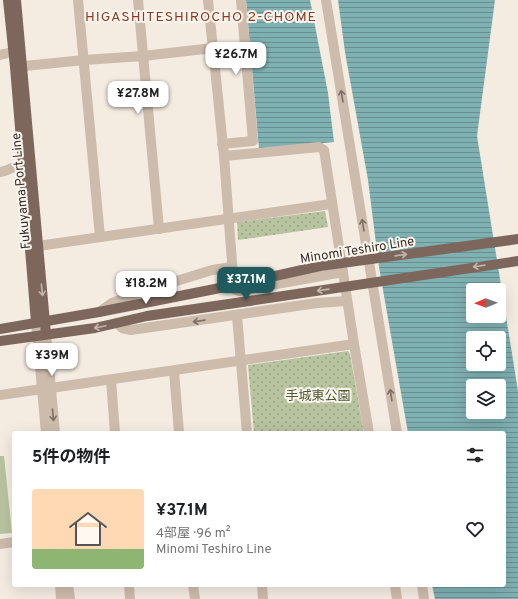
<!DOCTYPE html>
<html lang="ja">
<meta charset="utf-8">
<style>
:root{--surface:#fff;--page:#f2f2f2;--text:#202124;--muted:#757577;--line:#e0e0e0;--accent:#1f5a5e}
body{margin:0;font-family:Overpass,"Noto Sans JP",sans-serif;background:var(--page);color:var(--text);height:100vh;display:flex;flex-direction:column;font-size:15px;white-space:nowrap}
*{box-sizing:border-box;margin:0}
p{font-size:13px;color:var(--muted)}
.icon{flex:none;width:22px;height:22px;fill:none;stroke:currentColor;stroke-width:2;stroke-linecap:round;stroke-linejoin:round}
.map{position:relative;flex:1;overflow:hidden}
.details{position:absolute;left:12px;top:431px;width:494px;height:156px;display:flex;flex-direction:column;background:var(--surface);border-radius:4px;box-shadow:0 4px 16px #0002}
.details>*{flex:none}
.needle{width:26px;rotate:269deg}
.controls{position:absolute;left:466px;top:283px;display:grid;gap:8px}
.controls a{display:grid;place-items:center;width:40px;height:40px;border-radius:4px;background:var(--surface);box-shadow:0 4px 16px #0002;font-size:20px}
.price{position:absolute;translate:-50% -34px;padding:0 9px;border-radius:8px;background:#fff;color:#222;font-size:13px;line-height:26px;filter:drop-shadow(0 1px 2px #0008)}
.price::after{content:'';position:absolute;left:50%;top:24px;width:12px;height:9px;margin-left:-6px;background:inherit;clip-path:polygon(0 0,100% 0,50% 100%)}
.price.on{background:var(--accent);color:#fff}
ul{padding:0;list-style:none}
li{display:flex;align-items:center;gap:12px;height:100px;padding:0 20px}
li+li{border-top:1px solid var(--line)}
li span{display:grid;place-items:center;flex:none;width:112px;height:80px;border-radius:4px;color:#555}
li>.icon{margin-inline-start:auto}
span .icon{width:48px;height:48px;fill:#fffc;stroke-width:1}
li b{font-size:17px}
h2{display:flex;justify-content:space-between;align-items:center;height:48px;padding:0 20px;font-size:17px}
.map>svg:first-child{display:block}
.park{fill:url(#park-dots)}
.pitch{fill:#b8c4a0}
.water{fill:url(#water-rules);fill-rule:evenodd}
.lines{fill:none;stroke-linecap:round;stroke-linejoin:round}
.minor{stroke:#cdbbac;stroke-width:10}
.major{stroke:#7d675c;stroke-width:10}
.major-bridge{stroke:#7d675c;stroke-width:10}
.oneway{stroke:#7d6f65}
.oneway2{stroke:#c2b5ac}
.labels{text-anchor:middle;stroke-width:4;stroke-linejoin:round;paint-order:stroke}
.street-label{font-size:13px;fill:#3b302b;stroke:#fbf5ee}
.park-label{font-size:13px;fill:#4a5a2e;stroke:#fbf5ee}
.neighbourhood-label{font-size:14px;letter-spacing:1px;fill:#8c3b22;stroke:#fbf5ee}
</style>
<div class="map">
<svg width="518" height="599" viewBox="0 0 518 599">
<defs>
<pattern id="park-dots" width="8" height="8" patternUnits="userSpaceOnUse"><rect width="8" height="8" fill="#b8c4a0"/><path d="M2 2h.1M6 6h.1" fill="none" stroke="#97a083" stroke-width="1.8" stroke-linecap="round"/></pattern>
<pattern id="water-rules" width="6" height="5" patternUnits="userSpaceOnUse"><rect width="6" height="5" fill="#7fb0b2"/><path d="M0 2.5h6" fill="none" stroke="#699091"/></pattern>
</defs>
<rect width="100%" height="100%" fill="#f4ebe1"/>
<g class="park">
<path d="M 325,211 L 328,227 L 238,240 L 237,222 Z"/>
<path d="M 348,351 L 350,354 L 364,433 L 254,433 L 248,365 Z"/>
</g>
<path class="pitch" d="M 0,456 L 4,456 L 12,533 L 0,534 Z"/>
<g class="water">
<path d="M 246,0 L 310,0 L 328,93 L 334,142 L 259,149 Z"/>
<path d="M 338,0 L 495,0 L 477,136 L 518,391 L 518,599 L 435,599 L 432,585 L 504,585 L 504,433 L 408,433 L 379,267 L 368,180 L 345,52 ZM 473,290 L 499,290 L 499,316 L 473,316 ZM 473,338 L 499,338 L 499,364 L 473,364 ZM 473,386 L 499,386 L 499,412 L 473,412 Z"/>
</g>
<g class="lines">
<g class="minor">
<path d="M 78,0 L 100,237"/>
<path d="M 138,0 L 159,229"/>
<path d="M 208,0 L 224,156 L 234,289 L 239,291 L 343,272"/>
<path d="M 326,0 L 397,433"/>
<path d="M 0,55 L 13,52"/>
<path d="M 15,67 L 84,60 L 143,56 L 213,48"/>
<path d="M 222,144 L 253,141 L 241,0"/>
<path d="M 224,156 L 319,147 L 324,150 L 354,344 L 369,433"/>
<path d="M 0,172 C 9,171 14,165 23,165"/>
<path d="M 31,247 L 331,204"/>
<path d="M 99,312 L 112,303 L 141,292 L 212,270 L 232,267"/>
<path d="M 237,316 L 247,433"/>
<path d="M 36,322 L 46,433"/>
<path d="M 117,323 L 122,328 L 131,330 L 317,303 L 347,301"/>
<path d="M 46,334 L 55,433"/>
<path d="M 174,371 L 179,433"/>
<path d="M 111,380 L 115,433"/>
<path d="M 51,388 L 354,344"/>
<path d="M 0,395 L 42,389"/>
<path d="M 0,544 L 14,542"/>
<path d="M 60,585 L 61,599"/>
<path d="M 68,585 L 70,599"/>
<path d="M 129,585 L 130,599"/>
<path d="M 193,585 L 195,599"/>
<path d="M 262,585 L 263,599"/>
<path d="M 395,585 L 397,599"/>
<path d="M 422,585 L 424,599"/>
</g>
<g class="major">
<path d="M 8,0 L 15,67 L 36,322"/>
<path d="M 16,0 L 46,334"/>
<path d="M 0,329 L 99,312 L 225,287"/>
<path d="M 0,341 L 95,328 L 147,316 L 249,301"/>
</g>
<g class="major-bridge">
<path d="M 225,287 L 320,266 L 518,239"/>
<path d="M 249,301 L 518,261"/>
</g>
</g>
<defs><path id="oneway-shaft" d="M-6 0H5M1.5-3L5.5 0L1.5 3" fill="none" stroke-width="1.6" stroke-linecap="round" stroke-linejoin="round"/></defs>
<g class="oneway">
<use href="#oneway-shaft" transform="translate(342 96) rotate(-99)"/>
<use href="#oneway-shaft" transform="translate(363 225) rotate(-99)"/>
<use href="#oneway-shaft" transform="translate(199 321) rotate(172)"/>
<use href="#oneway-shaft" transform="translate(391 395) rotate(-99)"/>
<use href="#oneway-shaft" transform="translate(53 415) rotate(85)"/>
</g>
<g class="oneway2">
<use href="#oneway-shaft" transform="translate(401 255) rotate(-8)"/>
<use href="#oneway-shaft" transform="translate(479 266) rotate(172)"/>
<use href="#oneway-shaft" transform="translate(42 290) rotate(84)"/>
<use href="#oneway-shaft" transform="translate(323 290) rotate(172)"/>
<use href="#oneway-shaft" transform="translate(100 327) rotate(168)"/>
</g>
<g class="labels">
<g class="street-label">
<text transform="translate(20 191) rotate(-95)" y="5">Fukuyama Port Line</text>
<text transform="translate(357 249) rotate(-9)" y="5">Minomi Teshiro Line</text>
</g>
<g class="park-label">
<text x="318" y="400">手城東公園</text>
</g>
<g class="neighbourhood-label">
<text x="201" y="21">HIGASHITESHIROCHO 2-CHOME</text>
</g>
</g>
</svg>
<div class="controls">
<a><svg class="needle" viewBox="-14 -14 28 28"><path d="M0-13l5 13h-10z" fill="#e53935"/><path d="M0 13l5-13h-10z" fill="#757577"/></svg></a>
<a><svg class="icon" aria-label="locate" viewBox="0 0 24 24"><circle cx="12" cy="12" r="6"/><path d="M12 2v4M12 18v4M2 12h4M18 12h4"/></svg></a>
<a><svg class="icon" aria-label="layers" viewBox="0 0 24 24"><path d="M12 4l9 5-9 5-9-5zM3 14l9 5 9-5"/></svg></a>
</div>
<b class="price" style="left:236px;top:76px">¥26.7M</b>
<b class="price" style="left:138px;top:115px">¥27.8M</b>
<b class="price on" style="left:246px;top:301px">¥37.1M</b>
<b class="price" style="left:146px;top:305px">¥18.2M</b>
<b class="price" style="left:52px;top:377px">¥39M</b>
<section class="details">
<h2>5件の物件<svg class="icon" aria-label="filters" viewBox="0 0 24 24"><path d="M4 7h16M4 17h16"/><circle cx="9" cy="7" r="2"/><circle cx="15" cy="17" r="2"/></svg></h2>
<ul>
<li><span style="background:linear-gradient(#ffd9b3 75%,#8fb573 0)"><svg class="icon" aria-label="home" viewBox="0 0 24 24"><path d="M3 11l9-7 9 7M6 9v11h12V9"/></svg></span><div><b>¥37.1M</b><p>4部屋 · 96 m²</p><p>Minomi Teshiro Line</p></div><svg class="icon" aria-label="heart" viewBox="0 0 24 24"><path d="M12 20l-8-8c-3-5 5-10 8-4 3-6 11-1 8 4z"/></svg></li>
</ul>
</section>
</div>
